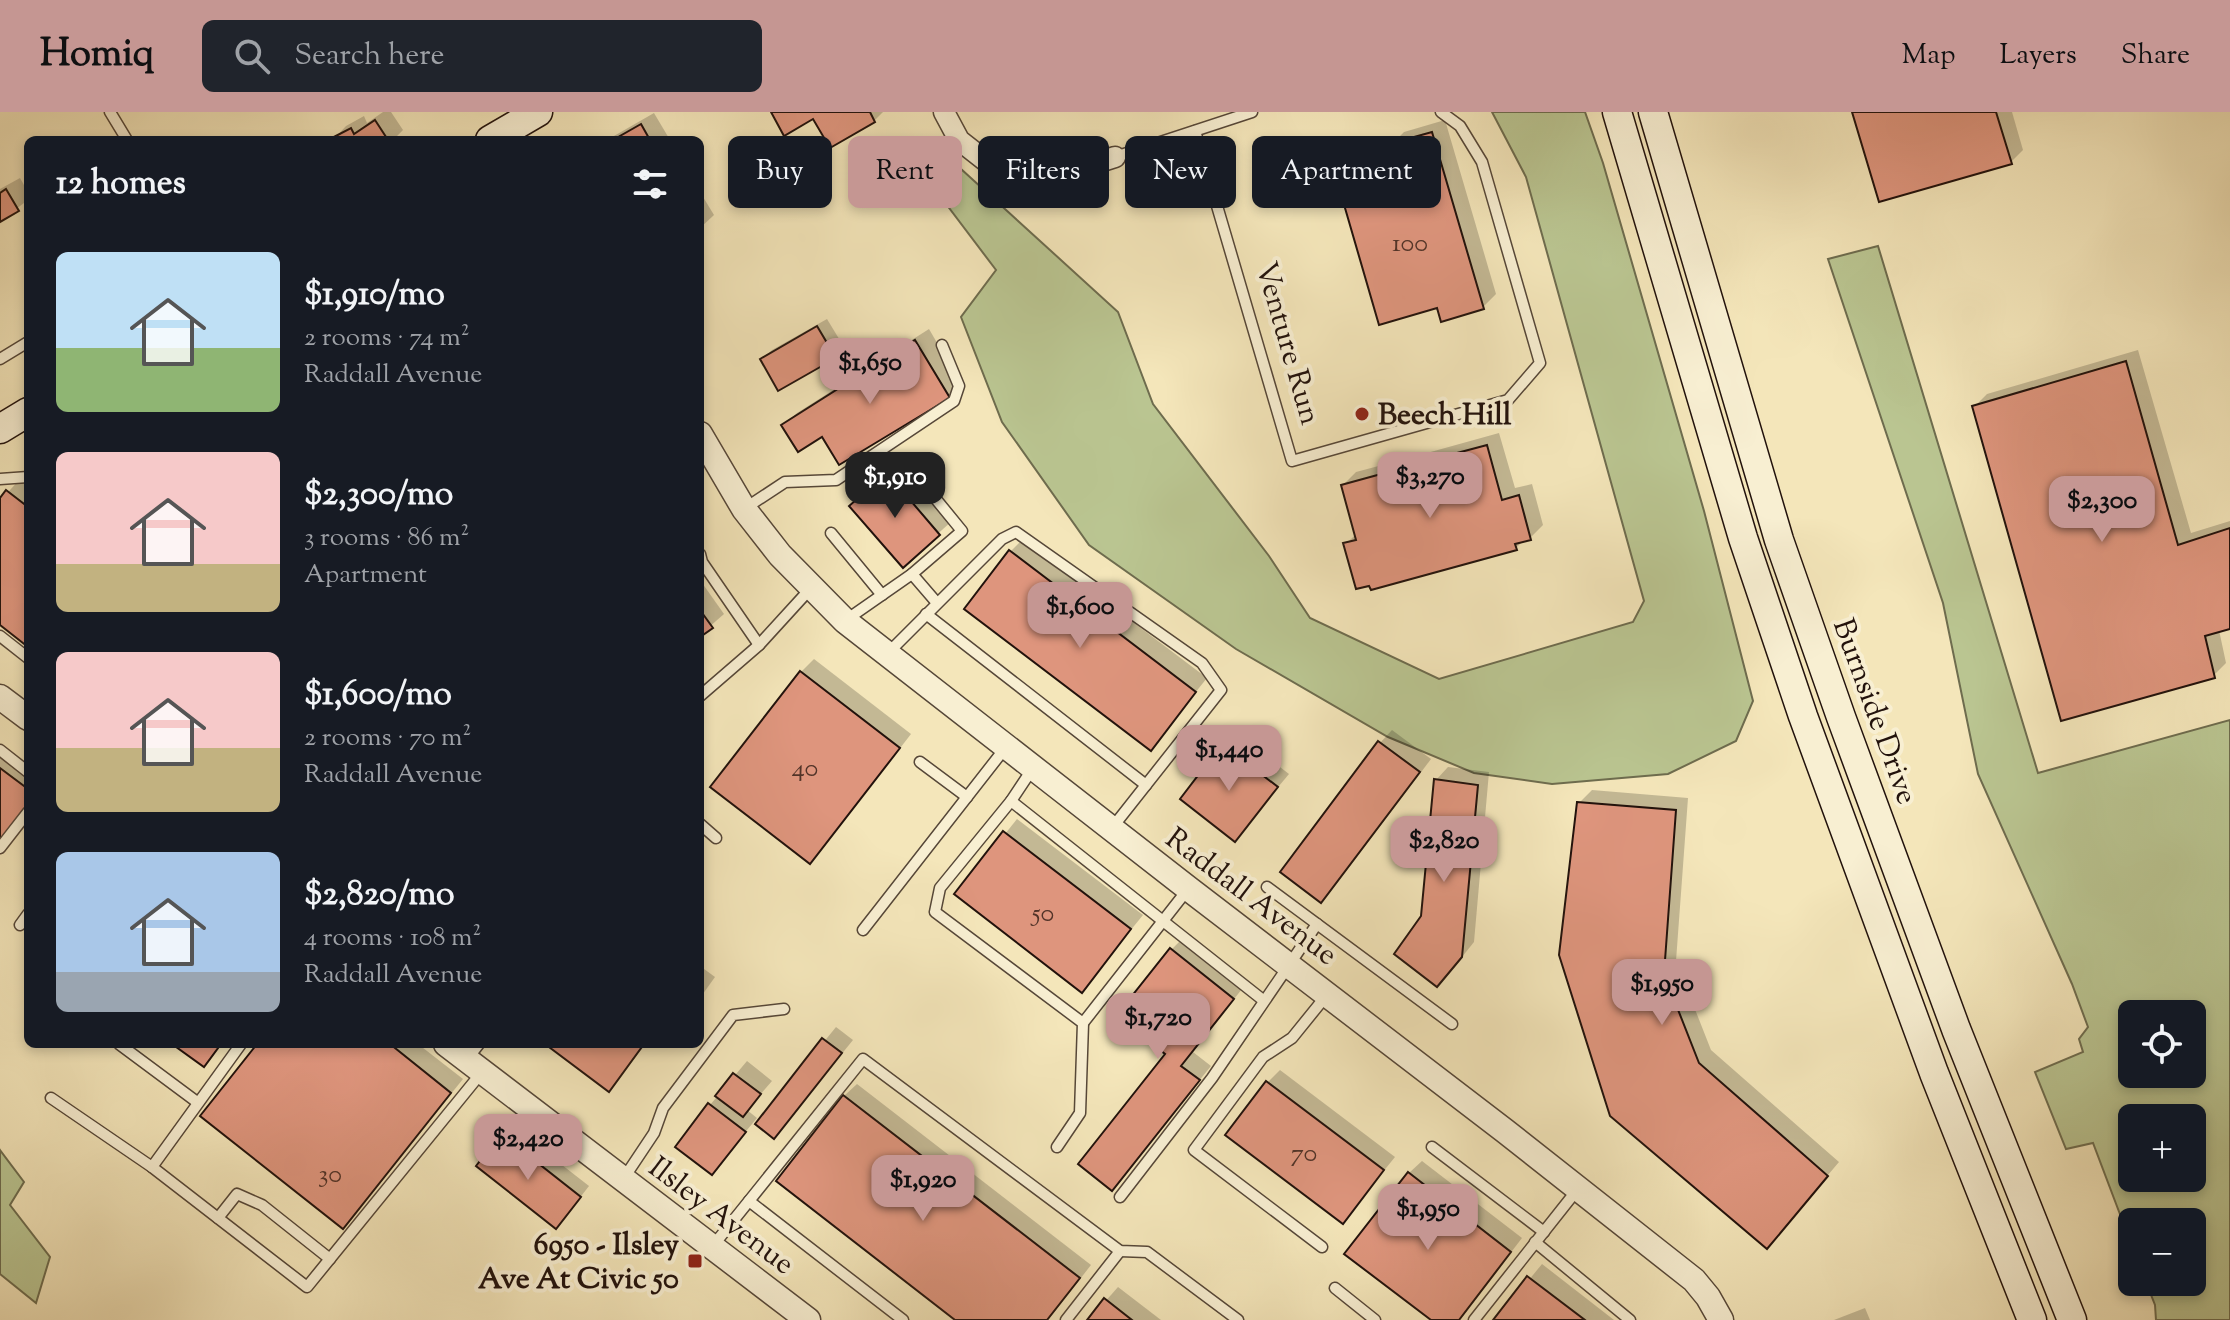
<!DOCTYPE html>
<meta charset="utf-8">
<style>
:root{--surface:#171b24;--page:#20242c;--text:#f1f3f6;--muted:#9ea1a6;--accent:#c59692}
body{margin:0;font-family:"Sorts Mill Goudy",serif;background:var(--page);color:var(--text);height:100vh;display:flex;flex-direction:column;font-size:30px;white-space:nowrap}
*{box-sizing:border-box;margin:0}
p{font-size:26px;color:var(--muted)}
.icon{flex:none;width:44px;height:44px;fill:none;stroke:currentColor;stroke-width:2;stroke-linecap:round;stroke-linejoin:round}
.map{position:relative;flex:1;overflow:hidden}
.drawer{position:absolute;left:24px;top:24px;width:680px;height:912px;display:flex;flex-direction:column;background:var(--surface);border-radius:12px;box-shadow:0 4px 12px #0003}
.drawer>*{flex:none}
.hud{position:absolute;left:728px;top:24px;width:760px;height:72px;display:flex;gap:16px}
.tools{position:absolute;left:2118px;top:888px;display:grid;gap:16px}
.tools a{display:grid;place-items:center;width:88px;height:88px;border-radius:12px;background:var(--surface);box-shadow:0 4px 12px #0003;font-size:40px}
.price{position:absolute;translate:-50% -68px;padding:0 18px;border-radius:16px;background:var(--accent);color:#111;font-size:26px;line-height:52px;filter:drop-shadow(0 2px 4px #0008)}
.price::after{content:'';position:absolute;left:50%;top:48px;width:24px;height:18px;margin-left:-12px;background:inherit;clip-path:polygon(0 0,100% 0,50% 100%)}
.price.selected{background:#222;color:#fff}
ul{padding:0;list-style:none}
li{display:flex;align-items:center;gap:24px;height:200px;padding:0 32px}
li span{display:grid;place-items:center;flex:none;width:224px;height:160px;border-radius:12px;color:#555}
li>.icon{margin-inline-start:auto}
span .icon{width:96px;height:96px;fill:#fffc;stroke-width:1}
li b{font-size:34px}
h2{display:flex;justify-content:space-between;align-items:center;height:96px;padding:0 32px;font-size:34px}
.chip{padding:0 28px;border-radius:12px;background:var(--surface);box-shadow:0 4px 12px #0003;font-size:28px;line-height:72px}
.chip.selected{background:var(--accent);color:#111}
header{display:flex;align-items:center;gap:48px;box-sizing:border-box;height:112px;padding:0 40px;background:var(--accent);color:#111}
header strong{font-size:38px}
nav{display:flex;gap:44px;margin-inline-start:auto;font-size:28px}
.search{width:560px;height:72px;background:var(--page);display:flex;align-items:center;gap:20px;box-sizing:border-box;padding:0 28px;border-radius:12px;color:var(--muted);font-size:30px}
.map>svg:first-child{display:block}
.green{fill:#bac591;stroke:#6e6c4e;stroke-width:2;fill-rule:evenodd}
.shadow{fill:#0003}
.building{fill:#de957d;stroke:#22120c;stroke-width:2}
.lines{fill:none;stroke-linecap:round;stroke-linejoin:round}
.service-casing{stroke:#564738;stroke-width:13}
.minor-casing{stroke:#564738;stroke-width:23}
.tertiary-casing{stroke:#564738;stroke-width:27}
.secondary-casing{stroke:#22120c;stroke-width:31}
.service{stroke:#f8efd2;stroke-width:10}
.minor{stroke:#f8efd2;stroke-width:20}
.tertiary{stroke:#f8efd2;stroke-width:24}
.secondary{stroke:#f8efd2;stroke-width:28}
.poi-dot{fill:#8f2418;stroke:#f8efd2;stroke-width:3}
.labels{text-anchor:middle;stroke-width:8;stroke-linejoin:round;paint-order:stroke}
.number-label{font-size:26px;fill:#513328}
.street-label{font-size:30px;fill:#22120c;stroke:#f8efd2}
.poi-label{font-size:30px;font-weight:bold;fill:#22120c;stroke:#f8efd2;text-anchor:start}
</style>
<header>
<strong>Homiq</strong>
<div class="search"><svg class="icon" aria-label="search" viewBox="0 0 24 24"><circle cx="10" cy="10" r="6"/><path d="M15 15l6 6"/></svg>Search here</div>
<nav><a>Map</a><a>Layers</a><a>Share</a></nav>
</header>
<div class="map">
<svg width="2230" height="1208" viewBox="0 0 2230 1208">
<rect width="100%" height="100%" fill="#f4e6ba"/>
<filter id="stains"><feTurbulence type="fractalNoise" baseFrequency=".0025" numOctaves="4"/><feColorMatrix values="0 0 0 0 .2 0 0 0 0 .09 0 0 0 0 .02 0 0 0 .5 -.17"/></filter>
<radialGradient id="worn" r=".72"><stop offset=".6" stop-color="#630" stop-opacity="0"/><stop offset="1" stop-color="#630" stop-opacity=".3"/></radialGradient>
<g class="green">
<path d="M 1492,0 L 1585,0 L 1603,51 L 1704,399 L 1753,589 L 1736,629 L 1668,662 L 1552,672 L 1474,661 L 1388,625 L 1236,537 L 1089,433 L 1002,310 L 961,205 L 996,158 L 897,27 L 927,26 L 1118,200 L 1153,292 L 1269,444 L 1310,506 L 1439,567 L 1633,510 L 1644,489 L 1526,65 Z"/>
<path d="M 1878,134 L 2038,661 L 2230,608 L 2230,1208 L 2156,1208 L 2155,1193 L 2146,1170 L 2192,1170 L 2192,1110 L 2132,1110 L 2132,1134 L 2093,1031 L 2066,1037 L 2035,960 L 2083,940 L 2079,927 L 2088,915 L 2072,872 L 1978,662 L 1943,491 L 1828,147 ZM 2192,902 L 2192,962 L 2132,962 L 2132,902 ZM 2132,1006 L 2192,1006 L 2192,1066 L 2132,1066 Z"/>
<path d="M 0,1038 L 24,1070 L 10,1093 L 50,1145 L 36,1191 L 0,1162 Z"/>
</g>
<g class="shadow">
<path d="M 383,0 L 391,0 L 403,18 L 393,28 L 333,28 L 346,14 L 364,4 L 367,11 Z"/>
<path d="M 773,0 L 883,0 L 874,9 Z"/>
<path d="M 1854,0 L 2012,0 L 2023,38 L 2010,51 Z"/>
<path d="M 654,1 L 670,28 L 607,28 Z"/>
<path d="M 1445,8 L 1496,182 L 1483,195 L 1438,193 L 1338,65 L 1351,52 L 1393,40 L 1391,33 L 1404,20 Z"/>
<path d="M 20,66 L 28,80 L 28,88 L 0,109 L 0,77 Z"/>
<path d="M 700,80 L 714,103 L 700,116 Z"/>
<path d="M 827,207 L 844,235 L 834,245 L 762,247 L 772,238 Z"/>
<path d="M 929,217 L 961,272 L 949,284 L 823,323 L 784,313 L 797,301 Z"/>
<path d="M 2138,238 L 2191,421 L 2230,409 L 2230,515 L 2219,518 L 2226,551 L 2213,564 L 1974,295 L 1987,282 Z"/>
<path d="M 1499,321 L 1515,376 L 1532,372 L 1543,413 L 1530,426 L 1524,428 L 1516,436 L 1346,432 L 1357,421 L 1343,373 L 1356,360 L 1405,347 L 1406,352 L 1419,349 L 1427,341 Z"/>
<path d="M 900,350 L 952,409 L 903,453 L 864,382 Z"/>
<path d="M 20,367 L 28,373 L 28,532 L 0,511 L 0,389 Z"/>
<path d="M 1023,427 L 1207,566 L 1150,637 L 1010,440 Z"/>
<path d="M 700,468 L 724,502 L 700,523 Z"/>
<path d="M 814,547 L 911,622 L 823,736 L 810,749 L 801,560 Z"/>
<path d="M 1392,618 L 1431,647 L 1334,775 L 1321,788 L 1380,631 Z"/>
<path d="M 1236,621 L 1289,662 L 1235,727 L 1224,634 Z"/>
<path d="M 0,640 L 28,661 L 28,695 L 0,732 Z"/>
<path d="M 1448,655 L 1489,660 L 1474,830 L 1450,860 L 1423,804 L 1436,668 Z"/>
<path d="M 1592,678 L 1688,686 L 1676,849 L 1711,938 L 1839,1050 L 1767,1135 L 1579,691 Z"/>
<path d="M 1017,707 L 1143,803 L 1082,878 L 957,782 Z"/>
<path d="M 1184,825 L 1245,873 L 1193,940 L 1211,954 L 1112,1076 L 1168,942 L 1171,838 Z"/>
<path d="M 700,854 L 715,865 L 700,886 Z"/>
<path d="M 836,915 L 853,928 L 774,1025 L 757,1012 Z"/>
<path d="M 259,932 L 418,932 L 463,967 L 343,1115 Z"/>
<path d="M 548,932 L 646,932 L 609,977 Z"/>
<path d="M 747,949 L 772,969 L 747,998 L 757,1006 L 712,1060 L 710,993 Z"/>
<path d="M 1280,958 L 1395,1045 L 1343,1109 L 1267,971 Z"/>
<path d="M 857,972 L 1091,1153 L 1048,1208 L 959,1208 L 844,984 Z"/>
<path d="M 512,1014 L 589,1074 L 565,1105 L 503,1024 Z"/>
<path d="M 1422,1049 L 1522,1126 L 1459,1208 L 1434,1208 L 1409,1061 Z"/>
<path d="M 1542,1152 L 1614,1208 L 1496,1208 Z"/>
<path d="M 1118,1175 L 1161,1208 L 1089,1208 Z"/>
<path d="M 1865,1196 L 1870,1208 L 1834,1208 Z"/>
</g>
<g class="building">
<path d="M 771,0 L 870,0 L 875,10 L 830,36 L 813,7 L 784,24 Z"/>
<path d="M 1852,0 L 1996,0 L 2012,52 L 1879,90 Z"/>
<path d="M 375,8 L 388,28 L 330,27 L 351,16 L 354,22 Z"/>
<path d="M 641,12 L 650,28 L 613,28 Z"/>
<path d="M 1432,20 L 1484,197 L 1441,210 L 1437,196 L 1379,213 L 1336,65 L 1393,48 L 1389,32 Z"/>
<path d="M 6,77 L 19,99 L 0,110 L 0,81 Z"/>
<path d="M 817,214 L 836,246 L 778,279 L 760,247 Z"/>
<path d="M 915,228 L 950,286 L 839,353 L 822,325 L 798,340 L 781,313 Z"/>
<path d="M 2126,249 L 2178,433 L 2230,416 L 2230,517 L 2205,524 L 2215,566 L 2061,609 L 1972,294 Z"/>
<path d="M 1487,333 L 1502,388 L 1519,383 L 1531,428 L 1515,432 L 1517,438 L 1371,478 L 1369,474 L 1356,477 L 1343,431 L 1356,428 L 1341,373 L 1392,359 L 1393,364 L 1414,358 L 1412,353 Z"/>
<path d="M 887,361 L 940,423 L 903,456 L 849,394 Z"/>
<path d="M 6,378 L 28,395 L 28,535 L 0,513 L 0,386 Z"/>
<path d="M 1009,438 L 1196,580 L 1151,639 L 964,497 Z"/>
<path d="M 700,498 L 713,516 L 700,525 Z"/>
<path d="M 800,559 L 900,636 L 810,752 L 710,675 Z"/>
<path d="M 1378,629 L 1420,660 L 1321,791 L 1280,760 Z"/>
<path d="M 1222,632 L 1278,675 L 1235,730 L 1180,687 Z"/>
<path d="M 0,656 L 28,677 L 28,696 L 0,732 Z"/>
<path d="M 1434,667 L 1478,673 L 1462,845 L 1437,875 L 1394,842 L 1421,804 Z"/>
<path d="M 1577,690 L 1676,698 L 1664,862 L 1699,951 L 1828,1064 L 1767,1137 L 1610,1004 L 1559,843 Z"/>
<path d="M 1003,719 L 1131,817 L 1082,881 L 954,782 Z"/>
<path d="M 1170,836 L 1234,887 L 1181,954 L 1200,968 L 1112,1079 L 1078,1052 L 1165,942 L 1116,904 Z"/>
<path d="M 822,926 L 842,941 L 774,1027 L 755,1012 Z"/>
<path d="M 172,932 L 221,932 L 204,955 Z"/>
<path d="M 257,932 L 390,932 L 451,981 L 343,1117 L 200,1004 Z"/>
<path d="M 545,932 L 644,932 L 609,980 Z"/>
<path d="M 733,961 L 761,982 L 743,1005 L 715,984 Z"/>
<path d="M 1266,969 L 1384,1058 L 1343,1112 L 1225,1023 Z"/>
<path d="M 843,983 L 1080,1166 L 1047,1208 L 955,1208 L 776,1069 Z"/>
<path d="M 708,991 L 746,1020 L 712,1063 L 675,1035 Z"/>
<path d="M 501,1022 L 581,1085 L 556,1117 L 476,1054 Z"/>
<path d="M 1408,1060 L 1511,1140 L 1459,1208 L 1431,1208 L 1344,1142 Z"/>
<path d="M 1527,1164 L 1585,1208 L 1493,1208 Z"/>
<path d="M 1104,1186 L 1132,1208 L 1087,1208 Z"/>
</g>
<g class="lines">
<g class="service-casing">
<g id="service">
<path d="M 110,0 L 127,28"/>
<path d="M 1195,19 L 1292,349 L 1508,288 L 1540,251 L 1482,50 L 1460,14 L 1441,0"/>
<path d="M 1115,45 L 1252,0"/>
<path d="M 0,247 L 28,230"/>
<path d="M 0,367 L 28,365"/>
<path d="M 744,397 L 785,370 L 836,368 L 954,289 L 959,274 L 942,233"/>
<path d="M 831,421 L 882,483"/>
<path d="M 700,442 L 702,450 L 759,533"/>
<path d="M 912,462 L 937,491"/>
<path d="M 926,502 L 1146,673"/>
<path d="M 846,508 L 912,462 L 962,419 L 908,353"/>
<path d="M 0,524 L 28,546"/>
<path d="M 888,541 L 1002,427 L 1016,420 L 1202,551 L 1221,578 L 1112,716"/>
<path d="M 700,584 L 759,533 L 811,476"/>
<path d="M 0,638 L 28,660"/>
<path d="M 920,650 L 967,685"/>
<path d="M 1033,656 L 1011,689 L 940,776 L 935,800 L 1083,911 L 1080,1001 L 1057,1035"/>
<path d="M 1011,689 L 1263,888"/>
<path d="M 700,712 L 716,726"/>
<path d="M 0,736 L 28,700"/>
<path d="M 1267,775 L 1452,912"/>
<path d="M 20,813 L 28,802"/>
<path d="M 863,818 L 1006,635"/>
<path d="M 1083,911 L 1188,777"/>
<path d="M 119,932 L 197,990"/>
<path d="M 241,932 L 152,1055 L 307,1175 L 482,960"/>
<path d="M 468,946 L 479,932"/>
<path d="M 51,986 L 152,1055"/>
<path d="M 1432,1035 L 1544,1120"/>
<path d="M 624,1066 L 654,1021 L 663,996 L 733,903 L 784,897"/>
<path d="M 1120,1085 L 1212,966 L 1317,812"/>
<path d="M 749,1089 L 903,1208"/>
<path d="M 218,1106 L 237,1082 L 262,1093 L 330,1147"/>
<path d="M 1535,1130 L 1630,1208"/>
<path d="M 712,1135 L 863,947 L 1120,1139 L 1147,1140 L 1238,1208"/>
<path d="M 1322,1135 L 1194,1038 L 1263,945 L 1292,926 L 1326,884"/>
<path d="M 1335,1176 L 1375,1208"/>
<path d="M 1066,1208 L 1120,1139"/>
<path d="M 1474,1208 L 1577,1078"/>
</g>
</g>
<g class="minor-casing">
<path id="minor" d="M 944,0 L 959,28 L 987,50 L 1031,62 L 1084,55 L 1115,45"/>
</g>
<g class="tertiary-casing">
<g id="tertiary">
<path d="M 700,322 L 744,397 L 780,443 L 845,509 L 1189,777 L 1505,1019 L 1694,1168 L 1708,1185 L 1721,1208"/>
<path d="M 0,585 L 28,606"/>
<path d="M 446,932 L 808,1208"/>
</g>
</g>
<g class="secondary-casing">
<g id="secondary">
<path d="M 1617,0 L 1743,426 L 1803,604 L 1934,961 L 2032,1208"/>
<path d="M 1653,0 L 1779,428 L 1841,605 L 1956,917 L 2072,1208"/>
<path d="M 490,28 L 538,0"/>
<path d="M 0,317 L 28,300"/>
</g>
</g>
<use href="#service" class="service"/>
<use href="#minor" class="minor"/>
<use href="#tertiary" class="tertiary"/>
<use href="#secondary" class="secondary"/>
</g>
<g class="poi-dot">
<circle cx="1362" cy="302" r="8"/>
<rect x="687" y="1141" width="16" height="16" rx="4"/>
</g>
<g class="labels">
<g class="number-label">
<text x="1410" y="139">100</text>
<text x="805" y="664">40</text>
<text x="1043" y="809">50</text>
<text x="1304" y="1049">70</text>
<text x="330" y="1070">30</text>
</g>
<g class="street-label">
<text transform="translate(1289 231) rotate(74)" y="10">Venture Run</text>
<text transform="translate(1876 599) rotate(70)" y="10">Burnside Drive</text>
<text transform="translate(1252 784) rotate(37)" y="10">Raddall Avenue</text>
<text transform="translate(722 1103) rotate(37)" y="10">Ilsley Avenue</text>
</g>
<g class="poi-label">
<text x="1378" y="312">Beech Hill</text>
<text x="679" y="1142" text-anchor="end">6950 - Ilsley<tspan x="679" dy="34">Ave At Civic 50</tspan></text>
</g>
</g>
<rect width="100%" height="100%" filter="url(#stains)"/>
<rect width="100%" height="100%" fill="url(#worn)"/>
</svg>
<div class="tools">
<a><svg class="icon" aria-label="locate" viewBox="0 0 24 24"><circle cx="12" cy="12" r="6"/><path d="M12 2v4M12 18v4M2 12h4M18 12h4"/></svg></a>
<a>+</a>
<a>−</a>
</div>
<b class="price" style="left:870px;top:294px">$1,650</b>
<b class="price selected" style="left:895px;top:408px">$1,910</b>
<b class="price" style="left:1430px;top:408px">$3,270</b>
<b class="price" style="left:2102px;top:432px">$2,300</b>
<b class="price" style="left:1080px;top:538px">$1,600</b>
<b class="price" style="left:1229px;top:681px">$1,440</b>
<b class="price" style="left:1444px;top:772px">$2,820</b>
<b class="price" style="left:1662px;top:915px">$1,950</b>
<b class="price" style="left:1158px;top:949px">$1,720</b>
<b class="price" style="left:528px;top:1070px">$2,420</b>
<b class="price" style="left:923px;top:1111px">$1,920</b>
<b class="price" style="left:1428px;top:1140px">$1,950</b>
<div class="hud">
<a class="chip">Buy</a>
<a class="chip selected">Rent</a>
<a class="chip">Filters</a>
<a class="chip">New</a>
<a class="chip">Apartment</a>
</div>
<section class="drawer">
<h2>12 homes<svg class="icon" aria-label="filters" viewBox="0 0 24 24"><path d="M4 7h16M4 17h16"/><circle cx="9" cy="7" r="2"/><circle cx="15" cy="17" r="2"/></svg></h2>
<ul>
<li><span style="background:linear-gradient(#bfe0f5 60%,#8fb573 0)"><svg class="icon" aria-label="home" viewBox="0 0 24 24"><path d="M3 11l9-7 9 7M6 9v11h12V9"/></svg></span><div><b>$1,910/mo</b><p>2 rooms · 74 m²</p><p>Raddall Avenue</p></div></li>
<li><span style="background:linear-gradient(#f6c9c9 70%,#c2b280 0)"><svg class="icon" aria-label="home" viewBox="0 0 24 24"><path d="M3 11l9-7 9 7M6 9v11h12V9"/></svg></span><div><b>$2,300/mo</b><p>3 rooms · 86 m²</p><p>Apartment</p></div></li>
<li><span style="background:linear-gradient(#f6c9c9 60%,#c2b280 0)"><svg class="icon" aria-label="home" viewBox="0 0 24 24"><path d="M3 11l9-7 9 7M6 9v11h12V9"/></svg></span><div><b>$1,600/mo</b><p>2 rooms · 70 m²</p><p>Raddall Avenue</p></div></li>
<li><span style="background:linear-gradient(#a9c7e8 75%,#9aa5b1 0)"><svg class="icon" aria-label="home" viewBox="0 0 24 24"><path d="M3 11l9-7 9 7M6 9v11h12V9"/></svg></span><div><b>$2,820/mo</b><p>4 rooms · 108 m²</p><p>Raddall Avenue</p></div></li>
</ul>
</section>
</div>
